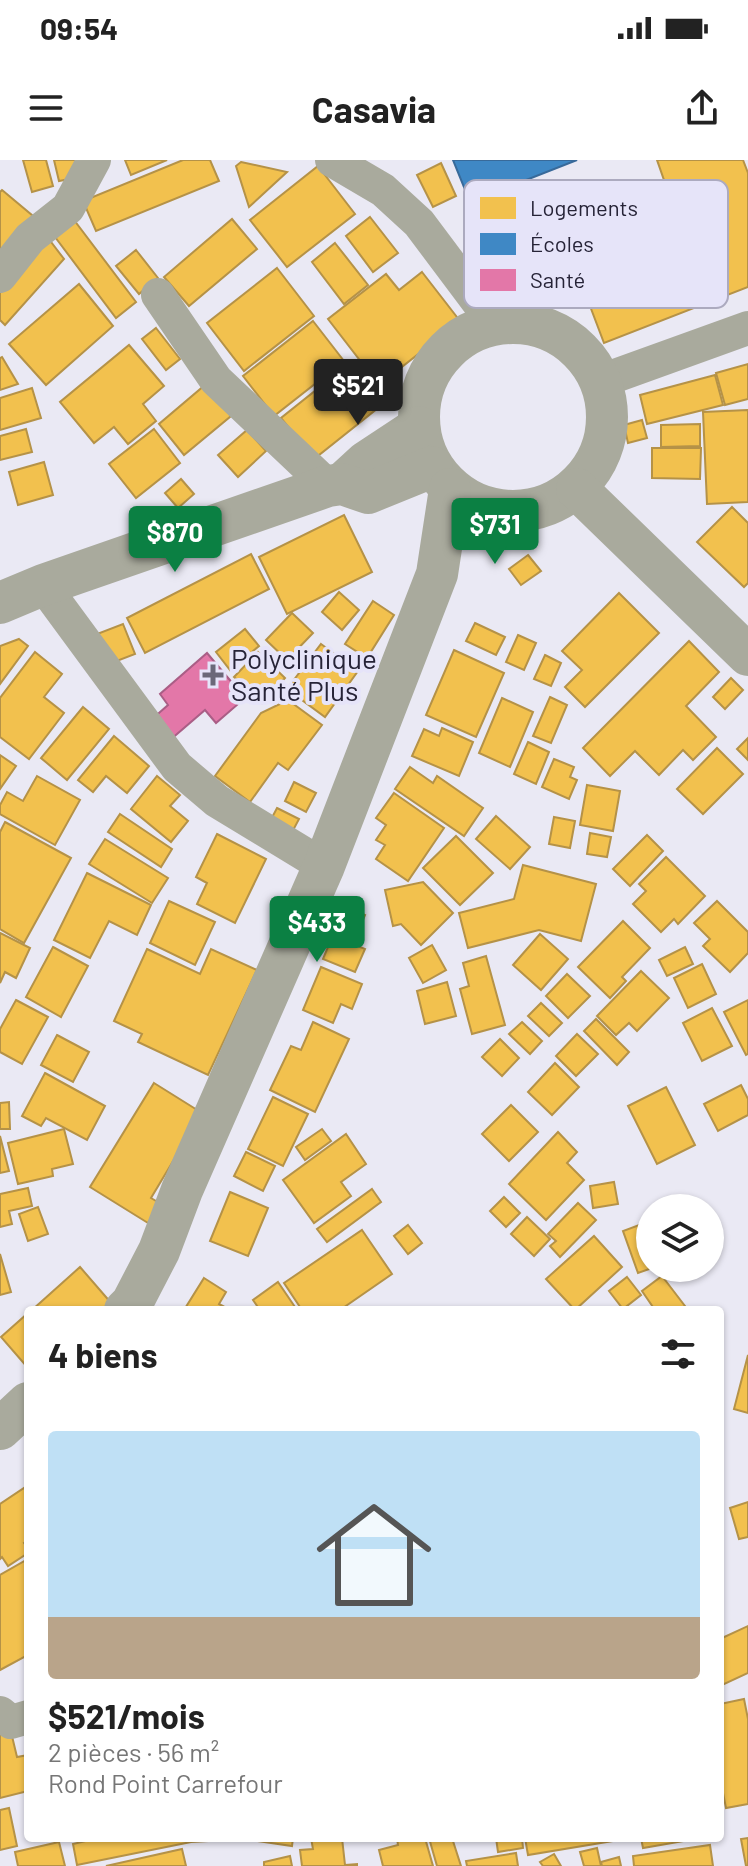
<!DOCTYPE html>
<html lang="fr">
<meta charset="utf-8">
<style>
:root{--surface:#fff;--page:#f6f6f6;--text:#222;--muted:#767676;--accent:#0b8043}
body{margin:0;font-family:Barlow,sans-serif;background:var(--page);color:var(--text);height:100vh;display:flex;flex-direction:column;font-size:30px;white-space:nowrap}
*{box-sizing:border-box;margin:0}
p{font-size:26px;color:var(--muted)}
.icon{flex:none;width:44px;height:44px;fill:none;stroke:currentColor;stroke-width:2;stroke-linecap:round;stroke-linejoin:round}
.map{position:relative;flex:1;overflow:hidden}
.panel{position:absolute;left:24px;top:1146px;width:700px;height:536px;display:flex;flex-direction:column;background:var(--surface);border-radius:8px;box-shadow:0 2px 6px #0004}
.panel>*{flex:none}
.buttons{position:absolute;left:636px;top:1034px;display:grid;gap:16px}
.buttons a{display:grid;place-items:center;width:88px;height:88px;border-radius:50%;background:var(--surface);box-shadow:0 2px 6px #0004;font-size:40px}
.price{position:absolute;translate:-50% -68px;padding:0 18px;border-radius:8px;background:var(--accent);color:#fff;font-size:26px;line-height:52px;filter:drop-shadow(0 2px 4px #0008)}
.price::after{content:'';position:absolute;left:50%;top:48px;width:24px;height:18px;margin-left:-12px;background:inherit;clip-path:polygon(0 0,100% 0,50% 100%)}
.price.on{background:#222;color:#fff}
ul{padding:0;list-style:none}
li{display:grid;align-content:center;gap:16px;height:424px;padding:0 24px}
li span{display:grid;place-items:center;height:248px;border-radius:8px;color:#555}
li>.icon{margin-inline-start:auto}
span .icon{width:144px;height:144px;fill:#fffc;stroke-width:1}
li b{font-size:34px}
h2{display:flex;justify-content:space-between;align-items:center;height:96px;padding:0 24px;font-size:34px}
.status{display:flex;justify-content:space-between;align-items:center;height:56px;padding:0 40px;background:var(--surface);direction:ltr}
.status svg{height:22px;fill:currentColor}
header{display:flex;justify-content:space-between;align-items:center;height:104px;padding:0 24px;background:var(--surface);font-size:36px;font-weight:700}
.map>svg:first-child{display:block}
.homes{fill:#f2c14e;stroke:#b59247;stroke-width:2}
.schools{fill:#3f88c5;stroke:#386a9a;stroke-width:2}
.health{fill:#e377a8;stroke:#aa5e86;stroke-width:2}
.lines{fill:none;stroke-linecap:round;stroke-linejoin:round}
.minor{stroke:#a9aa9d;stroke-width:34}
.tertiary{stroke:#a9aa9d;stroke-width:42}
.poi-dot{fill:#6b6879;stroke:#e6e4f9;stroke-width:3}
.labels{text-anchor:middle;stroke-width:8;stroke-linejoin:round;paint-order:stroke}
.poi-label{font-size:28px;fill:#262337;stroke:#e6e4f9;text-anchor:start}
.key{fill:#e6e4f9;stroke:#acaabf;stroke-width:2}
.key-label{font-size:22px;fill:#262337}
</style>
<div class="status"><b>09:54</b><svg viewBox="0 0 49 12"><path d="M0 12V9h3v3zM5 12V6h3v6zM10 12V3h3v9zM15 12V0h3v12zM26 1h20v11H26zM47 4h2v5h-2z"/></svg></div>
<header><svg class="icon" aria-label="menu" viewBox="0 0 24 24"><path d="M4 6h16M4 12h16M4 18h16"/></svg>Casavia<svg class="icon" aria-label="share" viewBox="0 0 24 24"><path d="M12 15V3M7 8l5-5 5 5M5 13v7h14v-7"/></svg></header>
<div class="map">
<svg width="748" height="1706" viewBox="0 0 748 1706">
<rect width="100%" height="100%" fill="#eae9f4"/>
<g class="homes">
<path d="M 23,0 L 46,0 L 53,26 L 32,32 Z"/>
<path d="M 54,0 L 76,0 L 80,17 L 59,21 Z"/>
<path d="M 125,0 L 167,0 L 131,15 Z"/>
<path d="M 183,0 L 210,0 L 219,21 L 96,71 L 83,41 Z"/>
<path d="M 657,0 L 743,0 L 748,13 L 748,127 L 604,183 L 559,64 L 665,23 Z"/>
<path d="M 241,2 L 287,12 L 249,47 L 236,6 Z"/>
<path d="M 441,3 L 456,36 L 433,47 L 417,15 Z"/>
<path d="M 318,6 L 355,54 L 287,107 L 250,60 Z"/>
<path d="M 2,30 L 39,61 L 0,109 L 0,32 Z"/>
<path d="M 71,56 L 136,142 L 116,158 L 52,73 Z"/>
<path d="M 370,57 L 398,93 L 373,112 L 346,76 Z"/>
<path d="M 232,59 L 257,89 L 189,146 L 164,117 Z"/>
<path d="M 45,74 L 64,99 L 5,165 L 0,160 L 0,132 Z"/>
<path d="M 335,83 L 368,125 L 344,144 L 312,102 Z"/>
<path d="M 136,90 L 158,118 L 139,134 L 116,106 Z"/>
<path d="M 277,108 L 314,156 L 244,211 L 207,163 Z"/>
<path d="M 422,112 L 460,161 L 379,225 L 328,159 L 386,114 L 399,130 Z"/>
<path d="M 79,124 L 113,166 L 46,225 L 9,184 Z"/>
<path d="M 313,161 L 344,201 L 274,256 L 243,216 Z"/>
<path d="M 156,168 L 180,199 L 166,210 L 142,179 Z"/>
<path d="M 129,185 L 164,226 L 143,244 L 156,261 L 128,284 L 114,267 L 94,283 L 60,242 Z"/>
<path d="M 2,197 L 18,224 L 0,230 L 0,198 Z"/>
<path d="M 350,203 L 383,244 L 314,299 L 281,258 Z"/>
<path d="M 748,204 L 748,239 L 725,245 L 716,213 Z"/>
<path d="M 715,215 L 723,245 L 647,264 L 640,235 Z"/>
<path d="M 205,225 L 231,256 L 184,295 L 159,264 Z"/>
<path d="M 32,228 L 41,258 L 0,270 L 0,238 Z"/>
<path d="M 748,250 L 748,342 L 707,344 L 703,252 Z"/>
<path d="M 642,260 L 647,278 L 628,283 L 624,265 Z"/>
<path d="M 700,264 L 700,286 L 661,287 L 661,265 Z"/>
<path d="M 26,269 L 32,292 L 0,300 L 0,276 Z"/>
<path d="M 154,269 L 180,303 L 136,338 L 109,304 Z"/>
<path d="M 247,270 L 266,291 L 238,317 L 218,295 Z"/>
<path d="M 652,288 L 701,288 L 700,319 L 652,318 Z"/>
<path d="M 44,302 L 53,335 L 18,345 L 9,312 Z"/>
<path d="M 181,319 L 194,334 L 178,348 L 165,333 Z"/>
<path d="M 732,347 L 748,363 L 748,423 L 744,427 L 697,382 Z"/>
<path d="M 344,355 L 372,412 L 287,454 L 259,397 Z"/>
<path d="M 251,394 L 269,429 L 145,493 L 127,458 Z"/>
<path d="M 528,395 L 541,411 L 521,425 L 509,409 Z"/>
<path d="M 339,432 L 359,450 L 342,470 L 322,452 Z"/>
<path d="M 619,433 L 659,473 L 585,547 L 565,527 L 582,510 L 562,491 Z"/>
<path d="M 373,441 L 394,455 L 367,498 L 345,484 Z"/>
<path d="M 292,453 L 313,473 L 287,500 L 266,480 Z"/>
<path d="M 475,463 L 505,477 L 496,495 L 466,481 Z"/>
<path d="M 123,464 L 135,494 L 109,504 L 97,474 Z"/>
<path d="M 245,469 L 259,486 L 230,510 L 216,492 Z"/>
<path d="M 518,475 L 536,483 L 524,510 L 506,502 Z"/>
<path d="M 19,479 L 28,486 L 0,524 L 0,486 Z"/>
<path d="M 689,481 L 719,512 L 686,546 L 716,577 L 693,600 L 683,590 L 659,615 L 635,591 L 610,616 L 583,588 Z"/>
<path d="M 321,484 L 358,511 L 325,557 L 287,529 Z"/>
<path d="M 454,490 L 504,513 L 476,577 L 426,555 Z"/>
<path d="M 35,492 L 62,514 L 44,537 L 64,553 L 29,599 L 0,577 L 0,538 Z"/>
<path d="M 258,492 L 285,518 L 262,543 L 234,517 Z"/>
<path d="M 545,495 L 561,503 L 551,526 L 534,519 Z"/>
<path d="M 731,518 L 743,530 L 725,549 L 713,537 Z"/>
<path d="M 550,537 L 567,545 L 551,583 L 533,576 Z"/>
<path d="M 502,538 L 533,552 L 510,607 L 479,593 Z"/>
<path d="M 288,540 L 322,565 L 288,610 L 278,603 L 250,642 L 215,616 L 261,553 Z"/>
<path d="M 83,547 L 109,569 L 67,620 L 41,598 Z"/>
<path d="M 442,568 L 473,582 L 459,616 L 412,596 L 424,569 L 439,576 Z"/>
<path d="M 114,576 L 149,606 L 127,633 L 106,616 L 93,632 L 78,620 Z"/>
<path d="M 748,578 L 748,600 L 737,589 Z"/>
<path d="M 528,582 L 549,592 L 536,624 L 514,614 Z"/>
<path d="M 717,588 L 743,614 L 703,654 L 677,629 Z"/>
<path d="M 0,595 L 16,606 L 0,629 Z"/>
<path d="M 554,599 L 574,607 L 570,617 L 577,620 L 569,639 L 542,627 Z"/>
<path d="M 410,607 L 433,623 L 437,616 L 483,648 L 464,676 L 395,629 Z"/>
<path d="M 37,616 L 80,640 L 55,685 L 0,654 L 0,645 L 7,632 L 23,641 Z"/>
<path d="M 157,616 L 180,635 L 170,646 L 188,661 L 171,682 L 131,649 Z"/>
<path d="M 294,622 L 316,633 L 306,652 L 285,641 Z"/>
<path d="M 587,625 L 620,631 L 613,671 L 580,665 Z"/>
<path d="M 394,633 L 444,668 L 408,721 L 376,699 L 385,685 L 376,680 L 386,665 L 376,658 Z"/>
<path d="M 277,648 L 299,659 L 289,678 L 267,667 Z"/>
<path d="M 120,654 L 172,689 L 161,707 L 108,672 Z"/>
<path d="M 496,656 L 530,687 L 510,709 L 476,679 Z"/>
<path d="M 554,657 L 575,661 L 570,688 L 549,684 Z"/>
<path d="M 5,662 L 71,698 L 24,783 L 0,769 L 0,672 Z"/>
<path d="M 590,673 L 611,677 L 607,697 L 587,694 Z"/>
<path d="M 217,674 L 266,699 L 235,763 L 197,744 L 207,723 L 196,717 Z"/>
<path d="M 647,675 L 663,691 L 630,726 L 613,709 Z"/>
<path d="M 456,676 L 493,713 L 460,745 L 423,708 Z"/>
<path d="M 105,679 L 168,718 L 152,743 L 89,704 Z"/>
<path d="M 666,697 L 705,736 L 678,764 L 674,759 L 661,772 L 633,744 L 646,731 L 639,724 Z"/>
<path d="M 523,705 L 596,724 L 581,781 L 539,770 L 468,788 L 459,753 L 514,739 Z"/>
<path d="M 87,713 L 151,745 L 137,775 L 109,761 L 90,798 L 54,780 Z"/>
<path d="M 423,722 L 453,753 L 421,785 L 401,764 L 393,766 L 385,730 Z"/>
<path d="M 169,741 L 215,762 L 195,805 L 150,783 Z"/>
<path d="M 717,741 L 748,772 L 748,793 L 730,812 L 703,786 L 710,779 L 694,763 Z"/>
<path d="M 345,746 L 365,755 L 353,784 L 365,789 L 355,812 L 323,799 Z"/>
<path d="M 623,761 L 650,788 L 622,817 L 626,821 L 610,838 L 578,807 Z"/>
<path d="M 0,773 L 30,788 L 16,818 L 5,812 L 0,823 Z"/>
<path d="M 540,774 L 568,799 L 541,830 L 513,805 Z"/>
<path d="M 432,785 L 446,810 L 423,823 L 409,798 Z"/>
<path d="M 53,787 L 88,806 L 61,857 L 26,837 Z"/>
<path d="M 685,787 L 693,804 L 667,816 L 659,800 Z"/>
<path d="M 147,789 L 200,814 L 211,789 L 257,810 L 208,915 L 138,882 L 142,874 L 114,861 Z"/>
<path d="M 486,796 L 505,865 L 472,874 L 460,829 L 469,826 L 463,803 Z"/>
<path d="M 702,804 L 716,834 L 688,848 L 674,818 Z"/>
<path d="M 321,807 L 362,824 L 352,849 L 341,844 L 333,863 L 303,850 Z"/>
<path d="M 641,811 L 669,838 L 637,871 L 629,863 L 616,875 L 597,856 Z"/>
<path d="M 567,814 L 590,836 L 568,858 L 546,836 Z"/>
<path d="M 447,822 L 456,856 L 425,864 L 417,831 Z"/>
<path d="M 16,840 L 48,857 L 22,904 L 0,892 L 0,869 Z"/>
<path d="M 748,840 L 748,894 L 746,895 L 724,852 Z"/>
<path d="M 541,843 L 562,863 L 549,876 L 528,856 Z"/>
<path d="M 712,848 L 732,886 L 702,901 L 683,863 Z"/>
<path d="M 596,859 L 629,892 L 617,905 L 584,871 Z"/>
<path d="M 313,862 L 349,879 L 315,952 L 270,930 L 291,886 L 301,890 Z"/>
<path d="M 522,862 L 542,881 L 530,894 L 509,874 Z"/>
<path d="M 577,874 L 598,894 L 576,916 L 556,896 Z"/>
<path d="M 57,875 L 89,892 L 73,922 L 41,905 Z"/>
<path d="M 500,879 L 519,898 L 502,916 L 482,897 Z"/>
<path d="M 555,903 L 579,927 L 552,955 L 528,932 Z"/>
<path d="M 45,913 L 105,946 L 87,980 L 46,958 L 41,966 L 22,956 Z"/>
<path d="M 154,923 L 202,953 L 151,1038 L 161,1044 L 148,1063 L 90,1027 Z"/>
<path d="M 741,925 L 748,939 L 748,955 L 718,971 L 704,944 Z"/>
<path d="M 666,927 L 695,985 L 657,1004 L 628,946 Z"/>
<path d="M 273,937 L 308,954 L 283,1006 L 248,989 Z"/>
<path d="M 9,942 L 10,969 L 0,969 L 0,943 Z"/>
<path d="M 511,945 L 538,972 L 509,1001 L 482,974 Z"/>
<path d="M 64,969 L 73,1004 L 52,1009 L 53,1016 L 18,1024 L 8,983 Z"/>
<path d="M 322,969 L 331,981 L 305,1000 L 296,987 Z"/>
<path d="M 558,972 L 577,992 L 567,1003 L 584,1020 L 546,1060 L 509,1024 Z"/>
<path d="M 346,974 L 366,1004 L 341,1022 L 351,1036 L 314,1063 L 283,1020 Z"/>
<path d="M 0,976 L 9,1011 L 0,1013 Z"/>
<path d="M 246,992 L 275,1006 L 263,1031 L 234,1016 Z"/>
<path d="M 614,1022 L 618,1044 L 593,1048 L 590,1026 Z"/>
<path d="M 28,1028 L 32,1046 L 9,1051 L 12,1064 L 0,1067 L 0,1034 Z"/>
<path d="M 372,1029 L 381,1042 L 327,1082 L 317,1069 Z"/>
<path d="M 230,1032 L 268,1048 L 248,1096 L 210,1081 Z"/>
<path d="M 504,1037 L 520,1053 L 506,1067 L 490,1051 Z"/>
<path d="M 578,1043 L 596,1060 L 560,1097 L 550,1086 L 556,1081 L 548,1074 Z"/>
<path d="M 38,1047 L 48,1074 L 28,1081 L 19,1054 Z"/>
<path d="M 527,1057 L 550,1079 L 534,1096 L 511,1074 Z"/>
<path d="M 650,1061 L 650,1108 L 652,1108 L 638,1113 L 623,1071 Z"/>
<path d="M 408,1065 L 422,1083 L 408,1094 L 394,1076 Z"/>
<path d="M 362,1070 L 392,1114 L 340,1150 L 302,1150 L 284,1123 Z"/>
<path d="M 594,1076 L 622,1107 L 575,1150 L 546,1119 Z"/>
<path d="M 0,1094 L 11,1132 L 0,1135 Z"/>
<path d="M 80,1107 L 112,1144 L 105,1150 L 32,1150 Z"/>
<path d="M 662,1116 L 688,1150 L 655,1150 L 642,1131 Z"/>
<path d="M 627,1117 L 641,1135 L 623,1149 L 609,1131 Z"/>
<path d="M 204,1118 L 226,1132 L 219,1144 L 230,1150 L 184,1150 Z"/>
<path d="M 278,1122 L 297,1150 L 260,1150 L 253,1140 Z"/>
<path d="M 28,1153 L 28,1208 L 1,1177 Z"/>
<path d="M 748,1195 L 748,1253 L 734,1249 Z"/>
<path d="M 24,1328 L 28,1334 L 28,1380 L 24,1383 L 28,1388 L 28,1393 L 8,1406 L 2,1397 L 0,1399 L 0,1344 Z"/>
<path d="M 748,1342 L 748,1377 L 739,1379 L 730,1348 Z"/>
<path d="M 28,1399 L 28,1495 L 0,1510 L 0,1415 Z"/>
<path d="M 748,1466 L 748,1513 L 720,1526 L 720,1479 Z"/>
<path d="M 744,1539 L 748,1559 L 748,1644 L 726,1648 L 720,1618 L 720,1544 Z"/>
<path d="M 11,1572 L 17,1597 L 28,1595 L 28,1631 L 0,1638 L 0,1574 Z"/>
<path d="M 9,1648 L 17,1686 L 0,1690 L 0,1650 Z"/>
<path d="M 90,1678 L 293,1678 L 292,1686 L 243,1679 L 191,1682 L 77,1705 L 73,1684 L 90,1680 Z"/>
<path d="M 311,1678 L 342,1678 L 345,1705 L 357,1704 L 357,1706 L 302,1706 L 300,1690 L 313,1689 Z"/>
<path d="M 397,1678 L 425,1678 L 433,1706 L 383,1706 L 379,1690 L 398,1685 Z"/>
<path d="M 429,1678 L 452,1678 L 461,1706 L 437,1706 Z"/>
<path d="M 496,1678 L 522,1678 L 523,1688 L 498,1692 Z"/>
<path d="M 525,1678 L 631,1678 L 528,1695 Z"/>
<path d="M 641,1678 L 684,1678 L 684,1681 L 643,1688 Z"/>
<path d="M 748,1678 L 748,1706 L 746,1706 L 741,1679 Z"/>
<path d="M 59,1682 L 65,1706 L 18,1706 L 15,1692 Z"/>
<path d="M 710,1685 L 713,1706 L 634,1706 L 633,1696 Z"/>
<path d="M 597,1688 L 601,1706 L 584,1706 L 580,1692 Z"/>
<path d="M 182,1689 L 186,1706 L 106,1706 Z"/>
<path d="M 516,1693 L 518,1706 L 467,1706 L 466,1701 Z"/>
<path d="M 554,1694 L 561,1706 L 543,1706 L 540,1702 Z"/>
<path d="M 290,1696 L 292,1706 L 264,1706 L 264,1702 Z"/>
<path d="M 619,1697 L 621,1706 L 602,1706 L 601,1702 Z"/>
</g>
<path class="schools" d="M 453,0 L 577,0 L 470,42 Z"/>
<path class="health" d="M 207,493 L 245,538 L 216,563 L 205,550 L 170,580 L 152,559 L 168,545 L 160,534 Z"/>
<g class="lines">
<g class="minor">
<path d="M 332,0 L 383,30 L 419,63 L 494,163"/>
<path d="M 0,116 L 30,78 L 68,48 L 94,0"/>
<path d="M 158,135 L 216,220 L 328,326"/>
<path d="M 601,221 L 748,168"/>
<path d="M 43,425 L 177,607 L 217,641 L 324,706"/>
<path d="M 0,1553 L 11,1562 L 28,1557"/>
</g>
<g class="tertiary">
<circle cx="513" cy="257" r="94"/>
<path d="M 342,324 L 366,302 L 419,267"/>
<path d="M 577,329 L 748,495"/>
<path d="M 0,443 L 43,425 L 328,326 L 342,324 L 368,333 L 432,307"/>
<path d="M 125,1150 L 132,1143 L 159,1091 L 182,1030 L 324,706 L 437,414 L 450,329"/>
<path d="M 0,1269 L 28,1243"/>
</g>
</g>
<path class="poi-dot" d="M209 503h8v8h8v8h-8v8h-8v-8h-8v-8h8z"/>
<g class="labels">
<g class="poi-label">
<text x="231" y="509">Polyclinique<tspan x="231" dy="32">Santé Plus</tspan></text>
</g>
</g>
<rect x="464" y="20" width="264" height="128" rx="12" class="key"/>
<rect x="480" y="37" width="36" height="22" fill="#f2c14e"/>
<rect x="480" y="73" width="36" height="22" fill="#3f88c5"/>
<rect x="480" y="109" width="36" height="22" fill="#e377a8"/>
<g class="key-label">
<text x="530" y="56">Logements</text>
<text x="530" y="92">Écoles</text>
<text x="530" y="128">Santé</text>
</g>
</svg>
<div class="buttons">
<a><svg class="icon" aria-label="layers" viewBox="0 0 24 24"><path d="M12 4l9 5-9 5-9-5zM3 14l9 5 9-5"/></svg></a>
</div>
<b class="price on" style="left:358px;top:267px">$521</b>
<b class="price" style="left:495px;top:406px">$731</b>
<b class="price" style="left:175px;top:414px">$870</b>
<b class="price" style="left:317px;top:804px">$433</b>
<section class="panel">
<h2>4 biens<svg class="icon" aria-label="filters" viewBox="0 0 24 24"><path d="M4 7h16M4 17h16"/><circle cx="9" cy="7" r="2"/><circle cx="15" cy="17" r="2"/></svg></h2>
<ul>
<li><span style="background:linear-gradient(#bfe0f5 75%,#b9a48a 0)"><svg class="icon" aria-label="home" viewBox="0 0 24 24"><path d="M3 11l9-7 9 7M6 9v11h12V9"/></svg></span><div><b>$521/mois</b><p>2 pièces · 56 m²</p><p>Rond Point Carrefour</p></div></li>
</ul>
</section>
</div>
